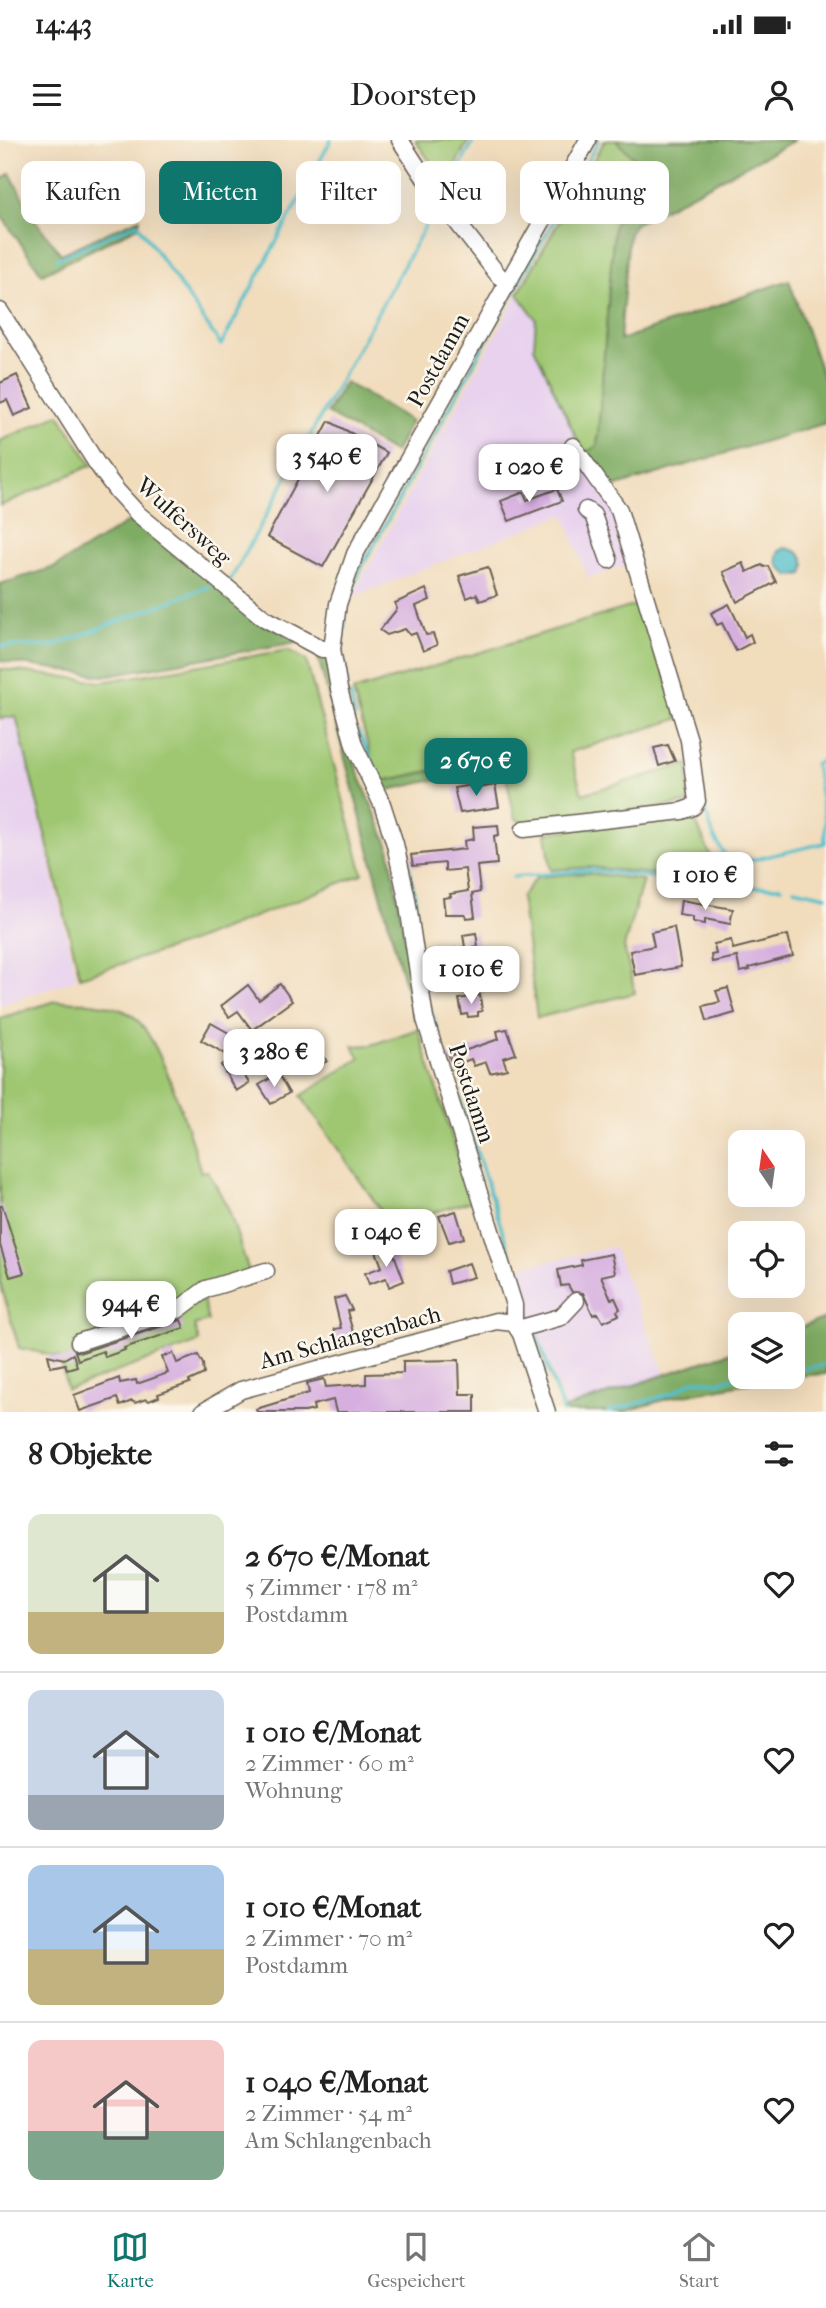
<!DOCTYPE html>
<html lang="de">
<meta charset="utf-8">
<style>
:root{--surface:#fff;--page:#f6f6f6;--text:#222;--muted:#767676;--line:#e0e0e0;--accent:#0f766e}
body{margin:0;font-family:"IM FELL French Canon",serif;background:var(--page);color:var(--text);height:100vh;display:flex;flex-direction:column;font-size:26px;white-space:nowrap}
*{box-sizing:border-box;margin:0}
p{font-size:23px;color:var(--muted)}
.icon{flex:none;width:38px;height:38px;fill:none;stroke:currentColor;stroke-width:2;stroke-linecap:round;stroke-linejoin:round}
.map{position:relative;height:1272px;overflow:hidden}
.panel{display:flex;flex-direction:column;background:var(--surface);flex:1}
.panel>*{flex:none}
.hud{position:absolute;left:21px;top:21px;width:784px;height:63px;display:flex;gap:14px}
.needle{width:46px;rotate:347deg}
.tools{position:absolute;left:728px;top:990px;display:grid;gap:14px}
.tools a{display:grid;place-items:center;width:77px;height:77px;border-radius:14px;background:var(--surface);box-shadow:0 7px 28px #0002;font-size:35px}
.price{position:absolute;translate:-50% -60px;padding:0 16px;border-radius:14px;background:#fff;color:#222;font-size:23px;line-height:46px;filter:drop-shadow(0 2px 4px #0008)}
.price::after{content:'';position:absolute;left:50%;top:42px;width:21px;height:16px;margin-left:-10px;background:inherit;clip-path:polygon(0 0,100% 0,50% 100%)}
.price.on{background:var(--accent);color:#fff}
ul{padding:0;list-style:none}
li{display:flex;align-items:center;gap:21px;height:175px;padding:0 28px}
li+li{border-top:2px solid var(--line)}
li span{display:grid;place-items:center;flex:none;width:196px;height:140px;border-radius:14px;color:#555}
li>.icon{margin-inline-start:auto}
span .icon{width:84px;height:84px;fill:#fffc;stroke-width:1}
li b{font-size:30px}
h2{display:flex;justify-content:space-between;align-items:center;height:84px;padding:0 28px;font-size:30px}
.tag{padding:0 24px;border-radius:14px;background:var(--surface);box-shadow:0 7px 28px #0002;font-size:24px;line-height:63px}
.tag.on{background:var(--accent);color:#fff}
.status{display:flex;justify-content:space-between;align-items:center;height:49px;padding:0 35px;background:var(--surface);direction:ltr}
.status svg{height:19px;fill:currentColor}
header{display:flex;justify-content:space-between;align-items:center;height:91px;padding:0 28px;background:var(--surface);font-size:32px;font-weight:600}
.menu{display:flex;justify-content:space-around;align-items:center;height:98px;border-top:2px solid var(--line);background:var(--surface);font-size:19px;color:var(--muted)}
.menu a{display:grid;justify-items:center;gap:4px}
.menu .on{color:var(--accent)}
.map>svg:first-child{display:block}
.built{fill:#e8d2ee}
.green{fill:#9fc772;stroke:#5e7247;stroke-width:2}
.forest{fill:#7fac64;stroke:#4e6440;stroke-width:2}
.water{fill:#50bec9;stroke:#366d72;stroke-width:2}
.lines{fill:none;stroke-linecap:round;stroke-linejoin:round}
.stream{stroke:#50bec9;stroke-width:3.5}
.building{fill:#d6aedf}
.minor-casing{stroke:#675f54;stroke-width:19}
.minor{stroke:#fff;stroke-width:16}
.labels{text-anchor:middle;stroke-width:5;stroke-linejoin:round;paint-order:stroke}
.street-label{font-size:23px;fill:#1c1c1c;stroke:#fbf7ec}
</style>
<div class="status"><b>14:43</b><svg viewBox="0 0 49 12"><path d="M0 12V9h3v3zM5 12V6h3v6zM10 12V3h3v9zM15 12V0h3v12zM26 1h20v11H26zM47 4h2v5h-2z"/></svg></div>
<header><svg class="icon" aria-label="menu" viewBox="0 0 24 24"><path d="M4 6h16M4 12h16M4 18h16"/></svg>Doorstep<svg class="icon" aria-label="person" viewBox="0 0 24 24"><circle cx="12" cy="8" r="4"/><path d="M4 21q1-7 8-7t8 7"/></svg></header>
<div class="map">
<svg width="826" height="1272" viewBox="0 0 826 1272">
<rect width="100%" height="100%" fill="#fbf7ec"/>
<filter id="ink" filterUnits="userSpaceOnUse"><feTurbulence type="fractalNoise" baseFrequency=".0143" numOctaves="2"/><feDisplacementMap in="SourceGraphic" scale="14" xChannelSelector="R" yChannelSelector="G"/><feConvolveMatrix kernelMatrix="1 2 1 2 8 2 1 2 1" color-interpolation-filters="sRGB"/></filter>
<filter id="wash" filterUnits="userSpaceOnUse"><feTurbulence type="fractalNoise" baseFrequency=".00686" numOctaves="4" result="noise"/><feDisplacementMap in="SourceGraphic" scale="28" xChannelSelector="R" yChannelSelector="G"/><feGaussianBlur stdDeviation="1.57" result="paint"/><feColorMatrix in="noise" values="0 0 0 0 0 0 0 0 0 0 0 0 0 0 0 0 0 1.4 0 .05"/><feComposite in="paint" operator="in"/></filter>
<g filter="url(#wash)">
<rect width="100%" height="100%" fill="#f1dcbc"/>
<g class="built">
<path d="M 518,154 L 536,179 L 534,208 L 641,420 L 588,438 L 564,374 L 352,457 Z"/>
<path d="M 16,577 L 77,839 L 0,865 L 0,580 Z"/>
<path d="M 614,1107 L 665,1234 L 565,1268 L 516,1128 Z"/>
</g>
<g class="green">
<path d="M 415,0 L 469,0 L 445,43 Z"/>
<path d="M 605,0 L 615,0 L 642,25 L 614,86 L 597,306 L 584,314 L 534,207 L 536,179 L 518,154 Z"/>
<path d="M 59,274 L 92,325 L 0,366 L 0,301 Z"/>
<path d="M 639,464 L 646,469 L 678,579 L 570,612 L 582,654 L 688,624 L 689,663 L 527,684 L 515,679 L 502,616 L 378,642 L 353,551 Z"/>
<path d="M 288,510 L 306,520 L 363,734 L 188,803 L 80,837 L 16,576 L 0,579 L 0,529 L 102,542 Z"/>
<path d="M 692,673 L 715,726 L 671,736 L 591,727 L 551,730 L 546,693 Z"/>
<path d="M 587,733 L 643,740 L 624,807 L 635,853 L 537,878 L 521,757 L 537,737 Z"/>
<path d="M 56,861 C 80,862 108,862 130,874 C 159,890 191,999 201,1032 L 208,1031 L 229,1070 L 252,1141 L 211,1152 L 203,1159 L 208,1181 L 194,1185 L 199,1202 L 67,1250 L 60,1217 L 19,1208 L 0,1142 L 0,878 Z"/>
<path d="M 418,889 L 472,1061 L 391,1085 L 301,956 L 360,918 L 353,906 L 371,905 Z"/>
</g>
<g class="forest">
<path d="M 615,0 L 795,0 L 635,84 L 629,93 L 620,200 L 789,140 L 826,246 L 826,283 L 610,348 L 584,314 L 597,306 L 614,86 L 642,25 Z"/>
<path d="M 10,33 L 32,76 L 61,114 L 140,78 L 138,87 L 42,134 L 0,74 L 0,41 Z"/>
<path d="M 345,242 L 411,281 L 395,313 L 327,273 Z"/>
<path d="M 133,379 L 298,502 L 103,536 L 0,521 L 0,444 L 55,427 Z"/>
<path d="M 317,513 L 328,518 L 348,608 L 389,707 L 418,876 L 414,879 Z"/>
<path d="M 502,616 L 505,625 L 383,651 L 378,642 Z"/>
<path d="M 826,1178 L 826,1234 L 793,1236 L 793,1190 Z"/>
<path d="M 740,1209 L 740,1237 L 781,1237 L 673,1257 L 624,1272 L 565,1272 L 564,1269 Z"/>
</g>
<path class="water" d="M 785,408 C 799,410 809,418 803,434 L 790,436 C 781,429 774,424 778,412 Z"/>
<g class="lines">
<g class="stream">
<path d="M 447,50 L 474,0"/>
<path d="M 57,119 L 137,83 L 221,205 L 331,0"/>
<path d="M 494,187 L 599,0"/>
<path d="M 230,441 L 433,72"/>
<path d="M 349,457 L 363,425 L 489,196"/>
<path d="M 345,482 L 342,510 L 347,543"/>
<path d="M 0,506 L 53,506 L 210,446"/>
<path d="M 350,555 L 355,577"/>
<path d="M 358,591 C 367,613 379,634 388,656 C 403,693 412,733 417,773"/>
<path d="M 696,598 L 699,621"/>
<path d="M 703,664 L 714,697 L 731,725"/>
<path d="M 513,737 L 590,730 L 670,739 L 825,703 L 825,680 L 815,624 L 826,619"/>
<path d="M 676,740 L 734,747 L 782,747"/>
<path d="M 794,749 L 826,756"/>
<path d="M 431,870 L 466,978"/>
<path d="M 470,991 L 532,1182"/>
<path d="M 535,1189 L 563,1272"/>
<path d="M 793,1230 L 826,1225"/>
<path d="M 608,1272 L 671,1254 L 694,1240 L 719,1242 L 740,1235"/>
</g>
</g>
<g id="blocks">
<g class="building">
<path d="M 17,235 L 32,268 L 14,276 L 7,260 L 0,263 L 0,243 Z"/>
<path d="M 329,281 L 387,313 L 323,427 L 267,397 Z"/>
<path d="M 557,349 L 562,361 L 509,381 L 501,361 L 524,352 L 527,360 Z"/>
<path d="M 743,423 L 747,432 L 762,425 L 764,427 L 768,426 L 776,442 L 737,462 L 723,432 Z"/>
<path d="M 488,427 L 497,455 L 480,461 L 477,454 L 467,458 L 459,436 Z"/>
<path d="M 426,449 L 430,460 L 416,466 L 426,495 L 433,494 L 437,505 L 423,511 L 416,493 L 410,495 L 405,489 L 387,495 L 380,490 L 397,469 L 395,463 Z"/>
<path d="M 729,464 L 745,497 L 750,494 L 753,502 L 736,511 L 722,483 L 717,485 L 711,473 Z"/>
<path d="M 668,605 L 675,621 L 659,626 L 654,608 Z"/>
<path d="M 472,645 L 473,649 L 495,645 L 499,667 L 460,673 L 454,648 Z"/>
<path d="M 498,685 L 499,695 L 494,696 L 497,724 L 477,726 L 480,752 L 472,754 L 475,777 L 466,778 L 465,774 L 445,774 L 443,758 L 451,757 L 450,754 L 468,751 L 465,729 L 445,731 L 445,723 L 413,726 L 411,715 L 465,709 L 464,701 L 474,699 L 473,687 Z"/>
<path d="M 681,760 L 733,769 L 730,784 L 705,779 L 705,784 L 693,782 L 693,777 L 679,775 Z"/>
<path d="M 674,787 L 681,827 L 635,835 L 630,811 L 654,806 L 651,792 Z"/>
<path d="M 476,793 L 478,806 L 473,807 L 475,825 L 461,827 L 460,824 L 453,825 L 451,809 L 465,807 L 463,795 Z"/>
<path d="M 788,795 L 793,816 L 749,828 L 750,830 L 740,832 L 737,817 L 712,822 L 711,815 L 716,814 L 714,804 L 731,800 L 733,809 Z"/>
<path d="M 280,844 L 292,861 L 252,890 L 238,871 L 229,877 L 221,866 L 248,845 L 259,860 Z"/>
<path d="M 728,848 L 735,873 L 707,881 L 703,866 L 720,862 L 716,851 Z"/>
<path d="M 480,855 L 482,871 L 478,872 L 478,876 L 468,877 L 467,874 L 462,875 L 459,859 Z"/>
<path d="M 211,883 L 236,897 L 228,915 L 201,900 Z"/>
<path d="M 507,889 L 516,914 L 503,918 L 507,929 L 490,933 L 486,922 L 474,926 L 471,919 L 452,926 L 449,916 L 499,899 L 497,891 Z"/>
<path d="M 318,908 L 327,921 L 313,930 L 304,917 Z"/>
<path d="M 233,918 L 249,943 L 236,951 L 221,925 Z"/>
<path d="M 278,934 L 289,953 L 271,964 L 259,945 Z"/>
<path d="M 2,1065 L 24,1133 L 10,1137 L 0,1105 L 0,1066 Z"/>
<path d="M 456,1071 L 464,1098 L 449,1102 L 439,1076 Z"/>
<path d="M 391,1106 L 404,1141 L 389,1147 L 386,1138 L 369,1144 L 365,1133 L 382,1127 L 376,1111 Z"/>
<path d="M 611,1114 L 615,1133 L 601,1136 L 611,1159 L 615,1158 L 620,1169 L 617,1171 L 619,1175 L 603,1182 L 598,1173 L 593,1175 L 583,1153 L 572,1152 L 568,1145 L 561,1146 L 558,1130 L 582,1125 L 581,1120 Z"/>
<path d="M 469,1123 L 474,1137 L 449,1144 L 446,1131 Z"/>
<path d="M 345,1156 L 352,1170 L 347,1171 L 355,1199 L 338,1204 L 334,1189 L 341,1188 L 334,1159 Z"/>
<path d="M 181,1180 L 184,1188 L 124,1208 L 125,1210 L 105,1217 L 103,1211 L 78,1220 L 75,1211 L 82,1212 Z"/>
<path d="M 173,1213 L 177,1223 L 198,1215 L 203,1224 L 204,1234 L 189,1241 L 190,1243 L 158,1254 L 159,1257 L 149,1261 L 146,1259 L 135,1263 L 132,1261 L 120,1266 L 117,1258 L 80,1271 L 74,1255 L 119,1238 L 120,1243 L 136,1240 L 137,1244 L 168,1233 L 162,1217 Z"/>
<path d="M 73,1214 L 77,1226 L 67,1229 L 65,1224 L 51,1227 L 48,1215 L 64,1219 Z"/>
<path d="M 459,1220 L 460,1254 L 475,1254 L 475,1272 L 336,1272 L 333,1260 L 313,1265 L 314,1270 L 305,1272 L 257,1272 L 256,1269 L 309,1253 L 307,1243 L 324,1239 L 326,1247 L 366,1244 L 366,1234 L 403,1233 L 403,1221 Z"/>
</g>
</g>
</g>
<g filter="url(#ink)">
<use href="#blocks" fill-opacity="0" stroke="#675f54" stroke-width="2"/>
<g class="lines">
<g class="minor-casing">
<g id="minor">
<path d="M 400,0 L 435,54 L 499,136 L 508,142"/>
<path d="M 0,171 L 97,324 L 117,351 L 138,374 L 264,478 L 322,509 L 332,509"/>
<path d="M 586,370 L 593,375 L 609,420"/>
<path d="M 524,689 L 682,671 L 693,667 L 697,661 L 689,600 L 619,370 L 573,306"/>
<path d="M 518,1189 L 561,1177 L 576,1161"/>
<path d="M 79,1202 L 178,1170 L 206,1149 L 266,1131"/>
<path d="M 203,1272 L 241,1250 L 496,1181 L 514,1183"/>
<path d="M 547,1272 L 521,1194 L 514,1183 L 514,1165 L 425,879 L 407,759 L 395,704 L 382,664 L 354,605 L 339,549 L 332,509 L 338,464 L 355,414 L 588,0"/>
</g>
</g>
<use href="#minor" class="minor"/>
</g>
</g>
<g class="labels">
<g class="street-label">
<text transform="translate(438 220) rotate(-61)" y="8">Postdamm</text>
<text transform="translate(184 381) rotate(42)" y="8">Wulfersweg</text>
<text transform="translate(472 953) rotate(72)" y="8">Postdamm</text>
<text transform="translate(350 1197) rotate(-15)" y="8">Am Schlangenbach</text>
</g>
</g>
</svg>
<div class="tools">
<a><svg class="needle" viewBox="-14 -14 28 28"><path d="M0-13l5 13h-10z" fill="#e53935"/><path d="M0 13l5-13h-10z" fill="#767676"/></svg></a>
<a><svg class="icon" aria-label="locate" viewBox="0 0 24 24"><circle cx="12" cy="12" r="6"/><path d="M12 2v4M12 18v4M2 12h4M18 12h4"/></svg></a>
<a><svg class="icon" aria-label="layers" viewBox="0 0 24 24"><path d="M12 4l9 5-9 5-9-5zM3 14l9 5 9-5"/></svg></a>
</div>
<b class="price" style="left:327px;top:354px">3 540 €</b>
<b class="price" style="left:529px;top:364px">1 020 €</b>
<b class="price on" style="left:476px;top:658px">2 670 €</b>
<b class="price" style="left:705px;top:772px">1 010 €</b>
<b class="price" style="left:471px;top:866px">1 010 €</b>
<b class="price" style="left:274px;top:949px">3 280 €</b>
<b class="price" style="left:386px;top:1129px">1 040 €</b>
<b class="price" style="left:131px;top:1201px">944 €</b>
<div class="hud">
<a class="tag">Kaufen</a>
<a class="tag on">Mieten</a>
<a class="tag">Filter</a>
<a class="tag">Neu</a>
<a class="tag">Wohnung</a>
</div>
</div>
<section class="panel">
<h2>8 Objekte<svg class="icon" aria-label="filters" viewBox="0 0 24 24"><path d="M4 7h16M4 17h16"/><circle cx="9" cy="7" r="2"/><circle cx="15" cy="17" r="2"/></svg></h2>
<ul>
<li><span style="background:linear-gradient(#dfe7d0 70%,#c2b280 0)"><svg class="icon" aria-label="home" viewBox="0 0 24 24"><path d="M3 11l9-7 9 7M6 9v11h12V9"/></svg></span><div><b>2 670 €/Monat</b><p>5 Zimmer · 178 m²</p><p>Postdamm</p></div><svg class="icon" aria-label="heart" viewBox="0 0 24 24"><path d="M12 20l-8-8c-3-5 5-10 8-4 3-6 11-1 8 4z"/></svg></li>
<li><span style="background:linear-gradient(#c9d6e8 75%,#9aa5b1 0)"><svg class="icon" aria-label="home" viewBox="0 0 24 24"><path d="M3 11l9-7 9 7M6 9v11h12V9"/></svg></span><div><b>1 010 €/Monat</b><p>2 Zimmer · 60 m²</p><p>Wohnung</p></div><svg class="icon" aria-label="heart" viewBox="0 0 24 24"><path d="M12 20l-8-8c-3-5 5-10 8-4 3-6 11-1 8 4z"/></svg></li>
<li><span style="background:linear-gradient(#a9c7e8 60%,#c2b280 0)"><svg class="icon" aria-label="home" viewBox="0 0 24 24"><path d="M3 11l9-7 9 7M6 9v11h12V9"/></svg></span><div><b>1 010 €/Monat</b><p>2 Zimmer · 70 m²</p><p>Postdamm</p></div><svg class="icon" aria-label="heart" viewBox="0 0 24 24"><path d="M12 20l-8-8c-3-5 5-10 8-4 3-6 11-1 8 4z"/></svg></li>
<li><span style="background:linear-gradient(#f6c9c9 65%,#7fa58c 0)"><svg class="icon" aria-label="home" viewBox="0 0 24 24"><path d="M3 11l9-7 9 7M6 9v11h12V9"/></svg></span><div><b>1 040 €/Monat</b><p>2 Zimmer · 54 m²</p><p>Am Schlangenbach</p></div><svg class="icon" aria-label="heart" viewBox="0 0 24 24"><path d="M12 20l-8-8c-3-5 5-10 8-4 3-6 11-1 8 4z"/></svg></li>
</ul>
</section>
<nav class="menu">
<a class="on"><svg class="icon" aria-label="map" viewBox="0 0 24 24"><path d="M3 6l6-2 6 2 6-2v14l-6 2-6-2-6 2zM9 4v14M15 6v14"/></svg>Karte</a>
<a><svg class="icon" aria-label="saved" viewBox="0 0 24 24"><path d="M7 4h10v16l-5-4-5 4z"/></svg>Gespeichert</a>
<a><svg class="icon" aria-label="home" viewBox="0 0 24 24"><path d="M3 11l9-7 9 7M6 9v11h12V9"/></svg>Start</a>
</nav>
